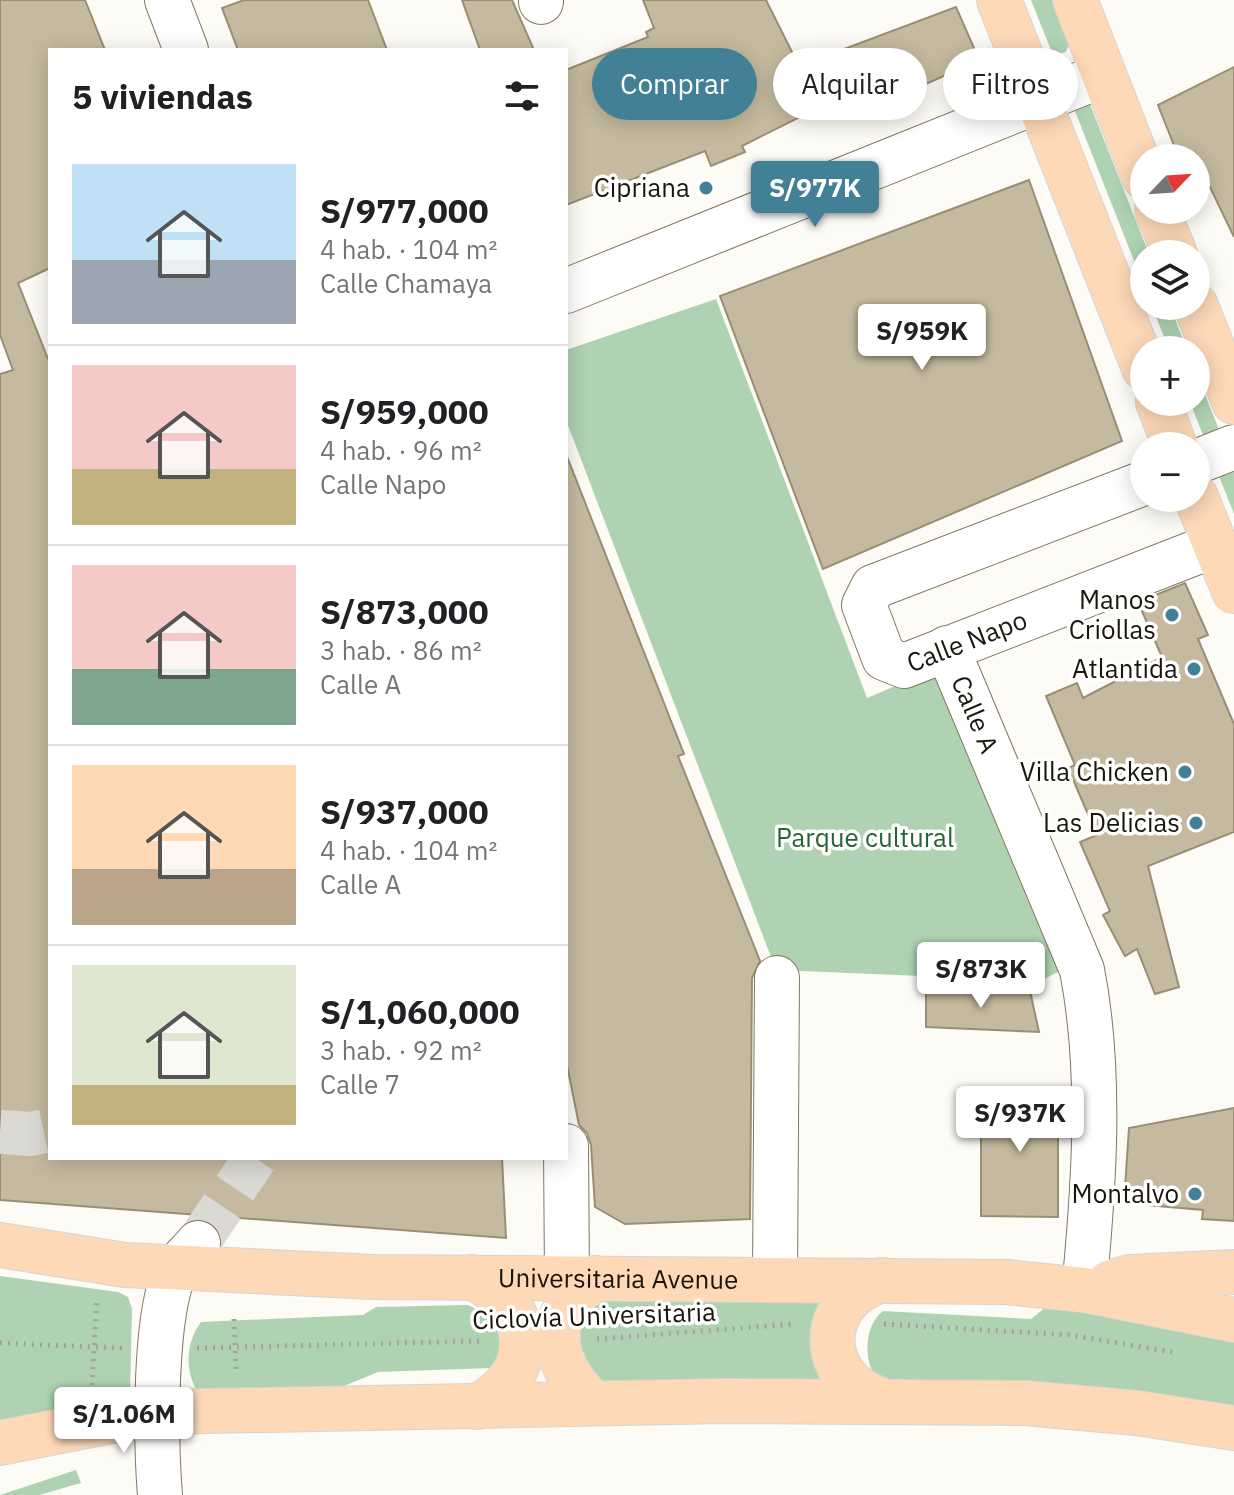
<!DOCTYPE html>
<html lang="es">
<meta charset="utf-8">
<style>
:root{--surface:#fff;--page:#f6f6f6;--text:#202124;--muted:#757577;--line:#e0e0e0;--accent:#428096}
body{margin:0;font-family:"IBM Plex Sans",sans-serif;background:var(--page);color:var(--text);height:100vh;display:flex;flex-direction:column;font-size:30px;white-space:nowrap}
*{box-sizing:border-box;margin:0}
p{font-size:26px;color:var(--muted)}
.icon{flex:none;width:44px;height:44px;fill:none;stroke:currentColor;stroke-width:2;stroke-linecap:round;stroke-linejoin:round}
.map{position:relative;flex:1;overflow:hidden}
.drawer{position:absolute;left:48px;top:48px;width:520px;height:1112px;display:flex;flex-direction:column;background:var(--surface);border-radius:0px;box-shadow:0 4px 20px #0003}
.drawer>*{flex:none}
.top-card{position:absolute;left:592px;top:48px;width:522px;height:72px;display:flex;gap:16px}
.needle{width:52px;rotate:65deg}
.fabs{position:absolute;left:1130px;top:144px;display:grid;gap:16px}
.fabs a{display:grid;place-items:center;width:80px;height:80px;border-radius:50%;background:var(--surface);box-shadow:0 4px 20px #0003;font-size:40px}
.price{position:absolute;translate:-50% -68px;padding:0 18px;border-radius:8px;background:#fff;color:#222;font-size:26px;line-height:52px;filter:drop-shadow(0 2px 4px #0008)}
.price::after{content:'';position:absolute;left:50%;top:48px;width:24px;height:18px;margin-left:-12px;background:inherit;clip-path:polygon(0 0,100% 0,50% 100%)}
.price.on{background:var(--accent);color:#fff}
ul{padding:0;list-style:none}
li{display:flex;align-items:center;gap:24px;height:200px;padding:0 24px}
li+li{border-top:2px solid var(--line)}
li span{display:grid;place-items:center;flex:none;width:224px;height:160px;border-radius:0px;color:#555}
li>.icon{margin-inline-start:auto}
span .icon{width:96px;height:96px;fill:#fffc;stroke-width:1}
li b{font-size:34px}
h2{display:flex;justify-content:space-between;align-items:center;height:96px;padding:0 24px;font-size:34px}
.pill{padding:0 28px;border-radius:36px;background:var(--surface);box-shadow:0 4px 20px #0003;font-size:28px;line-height:72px}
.pill.on{background:var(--accent);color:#fff}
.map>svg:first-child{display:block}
.green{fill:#aed2b2}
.building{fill:#c5ba9f;stroke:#998e75;stroke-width:2}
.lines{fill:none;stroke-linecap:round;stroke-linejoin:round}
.minor-tunnel{stroke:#dbd9d3;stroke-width:44;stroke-dasharray:44 22;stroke-linecap:butt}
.minor-casing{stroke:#82785f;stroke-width:46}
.major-casing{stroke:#d6d5d3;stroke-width:46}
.path{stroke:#a5a29b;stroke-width:5;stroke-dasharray:2 6;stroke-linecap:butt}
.minor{stroke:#fff;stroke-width:44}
.major{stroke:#fdd9b8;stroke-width:44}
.poi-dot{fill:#428096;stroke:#fff;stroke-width:3}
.labels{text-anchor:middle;stroke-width:7;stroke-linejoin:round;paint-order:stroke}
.poi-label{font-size:26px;fill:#1b160d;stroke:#fff;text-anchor:end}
.street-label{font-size:26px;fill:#1b160d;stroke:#fff}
.park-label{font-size:26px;fill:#246533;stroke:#fff}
</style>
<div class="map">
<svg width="1234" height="1495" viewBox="0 0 1234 1495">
<rect width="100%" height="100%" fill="#fdfbf6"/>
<g class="green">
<path d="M 1031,0 L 1052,0 L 1069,45 L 1066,52 L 1053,55 Z"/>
<path d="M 1088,99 L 1149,254 L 1144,254 L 1144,286 L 1073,106 Z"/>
<path d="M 716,299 L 867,698 L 936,669 L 1060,971 L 1040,981 L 776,970 L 566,420 L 566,350 Z"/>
<path d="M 1152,306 L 1170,306 L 1187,350 L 1169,350 Z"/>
<path d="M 1196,372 L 1234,467 L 1234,514 L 1190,402 L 1196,402 Z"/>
<path d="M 0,1276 L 118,1292 L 128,1297 L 132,1309 L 130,1395 L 0,1428 Z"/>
<path d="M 824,1293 L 835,1391 L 599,1391 L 575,1352 L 586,1301 Z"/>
<path d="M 1051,1303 L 1234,1337 L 1234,1408 L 1026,1384 L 887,1379 L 875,1376 C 863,1359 865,1324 883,1311 L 1031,1319 Z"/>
<path d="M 468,1305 L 488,1315 L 500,1327 L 502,1350 L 491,1368 L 378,1372 L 327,1393 L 198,1392 C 184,1371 186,1342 201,1322 L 363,1315 L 376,1307 Z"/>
<path d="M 76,1470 L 81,1483 L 39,1495 L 0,1495 Z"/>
</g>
<g class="building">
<path d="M 0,0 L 85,0 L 105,50 L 50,50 L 50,268 L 18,283 L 50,364 L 50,1158 L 502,1158 L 506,1238 L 0,1200 L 0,374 L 13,370 L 0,335 Z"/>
<path d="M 244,0 L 368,0 L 387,50 L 238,50 L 222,8 Z"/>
<path d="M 462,0 L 512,0 L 534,50 L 480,50 Z"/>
<path d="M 643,0 L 766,0 L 799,66 L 956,7 L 974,48 L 962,68 L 863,112 L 856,89 L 742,146 L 745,152 L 711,166 L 705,151 L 566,205 L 566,70 L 648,37 L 646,32 L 654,28 Z"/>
<path d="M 1234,67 L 1234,237 L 1196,158 L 1179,158 L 1158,105 Z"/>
<path d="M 1029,180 L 1122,441 L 823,569 L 720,296 Z"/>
<path d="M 566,454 L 684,754 L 678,756 L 760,961 L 752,978 L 750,1219 L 625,1224 L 595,1207 L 591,1145 L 587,1133 L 579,1125 L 566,1060 Z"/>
<path d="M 1185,583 L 1208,635 L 1198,639 L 1234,724 L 1234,832 L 1148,866 L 1179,987 L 1155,994 L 1137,949 L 1125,956 L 1103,915 L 1110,911 L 1080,842 L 1097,835 L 1068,768 L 1075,765 L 1046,696 L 1077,683 L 1083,698 L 1162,657 L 1138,602 Z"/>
<path d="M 926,990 L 1030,991 L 1039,1032 L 926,1027 Z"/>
<path d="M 981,1091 L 1058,1092 L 1058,1217 L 981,1216 Z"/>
<path d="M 1234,1108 L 1234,1221 L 1202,1219 L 1203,1210 L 1124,1203 L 1129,1128 Z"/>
</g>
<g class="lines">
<g class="minor-tunnel">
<path d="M 0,1132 L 31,1134 L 50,1130"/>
<path d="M 198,1243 L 255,1158"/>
</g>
<g class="minor-casing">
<g id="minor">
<path d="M 167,0 L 186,50"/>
<path d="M 541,0 L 541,2"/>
<path d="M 566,291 L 1103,75"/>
<path d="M 1196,462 L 1234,447"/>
<path id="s1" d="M 1144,483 L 873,587 L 864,605 L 884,658 L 904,666 L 1215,545"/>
<path id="s2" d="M 947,648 L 1082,970 C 1102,1072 1094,1187 1084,1290"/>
<path d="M 566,1146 L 567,1280"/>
<path d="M 775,1278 L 777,978"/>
<path d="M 160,1495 C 156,1446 153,1306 178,1266 C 183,1258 192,1251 198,1243"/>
</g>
</g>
<g class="major-casing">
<g id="major">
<path d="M 999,0 L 1144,368"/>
<path d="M 1075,0 L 1144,177"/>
<path d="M 1157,210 L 1175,254"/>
<path d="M 1196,306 L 1234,402"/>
<path d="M 1158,402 L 1175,446"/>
<path d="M 1196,497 L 1234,591"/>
<path id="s3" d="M 0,1245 L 125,1265 L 373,1277 L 1006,1282 L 1084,1290 L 1234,1320"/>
<path d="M 471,1277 C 536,1306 540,1374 476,1407"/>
<path d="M 1109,1283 L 1130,1277 L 1234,1272"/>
<path d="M 879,1399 C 816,1377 817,1300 882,1280"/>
<path d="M 593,1403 C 550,1362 541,1315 596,1278"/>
<path d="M 0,1443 L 158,1412 L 724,1401 L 1025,1403 L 1137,1413 L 1234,1428"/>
</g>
</g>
<g class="path">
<path d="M 234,1319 L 236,1370"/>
<path d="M 884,1324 L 1070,1335 L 1172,1352"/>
<path d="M 597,1339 L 794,1324"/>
<path d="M 0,1343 L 123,1348"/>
<path d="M 197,1348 L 483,1341"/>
<path d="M 92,1385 L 97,1299"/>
</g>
<use href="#minor" class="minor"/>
<use href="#major" class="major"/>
</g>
<g class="poi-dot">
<circle cx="706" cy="188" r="8"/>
<circle cx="1172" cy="615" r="8"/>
<circle cx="1194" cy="669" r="8"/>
<circle cx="1185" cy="772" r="8"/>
<circle cx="1196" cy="823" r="8"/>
<circle cx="1195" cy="1194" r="8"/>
</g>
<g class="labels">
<g class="poi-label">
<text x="690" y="197">Cipriana</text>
<text x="1156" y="609">Manos<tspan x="1156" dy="30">Criollas</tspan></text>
<text x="1178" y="678">Atlantida</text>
<text x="1169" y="781">Villa Chicken</text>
<text x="1180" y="832">Las Delicias</text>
<text x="1179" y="1203">Montalvo</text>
</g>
<g class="street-label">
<text dy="9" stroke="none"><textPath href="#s1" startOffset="456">Calle Napo</textPath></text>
<text dy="9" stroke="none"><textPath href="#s2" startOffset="72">Calle A</textPath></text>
<text dy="9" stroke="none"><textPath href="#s3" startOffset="620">Universitaria Avenue</textPath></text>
<text transform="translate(594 1316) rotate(-2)" y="9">Ciclovía Universitaria</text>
</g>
<g class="park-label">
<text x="865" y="847">Parque cultural</text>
</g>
</g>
</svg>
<div class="fabs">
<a><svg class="needle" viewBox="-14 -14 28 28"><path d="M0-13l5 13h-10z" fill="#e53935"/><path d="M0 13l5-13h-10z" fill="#757577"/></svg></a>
<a><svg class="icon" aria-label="layers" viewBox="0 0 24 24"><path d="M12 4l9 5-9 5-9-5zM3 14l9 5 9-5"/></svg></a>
<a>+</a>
<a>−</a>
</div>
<b class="price on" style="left:815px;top:229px">S/977K</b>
<b class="price" style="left:922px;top:372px">S/959K</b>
<b class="price" style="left:981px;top:1010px">S/873K</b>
<b class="price" style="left:1020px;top:1154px">S/937K</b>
<b class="price" style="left:124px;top:1455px">S/1.06M</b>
<div class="top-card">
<a class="pill on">Comprar</a>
<a class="pill">Alquilar</a>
<a class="pill">Filtros</a>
</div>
<section class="drawer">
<h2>5 viviendas<svg class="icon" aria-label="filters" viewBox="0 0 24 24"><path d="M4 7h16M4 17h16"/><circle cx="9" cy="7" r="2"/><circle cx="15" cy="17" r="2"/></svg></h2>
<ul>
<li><span style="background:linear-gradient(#bfe0f5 60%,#9aa5b1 0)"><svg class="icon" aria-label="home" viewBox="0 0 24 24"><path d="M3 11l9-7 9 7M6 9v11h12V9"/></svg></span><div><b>S/977,000</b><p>4 hab. · 104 m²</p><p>Calle Chamaya</p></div></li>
<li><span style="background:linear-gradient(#f6c9c9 65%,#c2b280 0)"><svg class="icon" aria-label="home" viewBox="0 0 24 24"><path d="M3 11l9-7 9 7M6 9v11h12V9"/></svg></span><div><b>S/959,000</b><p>4 hab. · 96 m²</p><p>Calle Napo</p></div></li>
<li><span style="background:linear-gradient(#f6c9c9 65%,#7fa58c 0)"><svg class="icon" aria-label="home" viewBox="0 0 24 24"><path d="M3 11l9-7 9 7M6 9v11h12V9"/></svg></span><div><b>S/873,000</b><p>3 hab. · 86 m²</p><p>Calle A</p></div></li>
<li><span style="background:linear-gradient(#ffd9b3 65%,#b9a48a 0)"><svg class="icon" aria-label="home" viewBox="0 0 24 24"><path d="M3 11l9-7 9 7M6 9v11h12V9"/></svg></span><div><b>S/937,000</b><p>4 hab. · 104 m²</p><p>Calle A</p></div></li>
<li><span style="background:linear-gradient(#dfe7d0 75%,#c2b280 0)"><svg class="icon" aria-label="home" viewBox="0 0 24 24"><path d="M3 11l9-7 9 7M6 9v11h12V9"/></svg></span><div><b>S/1,060,000</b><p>3 hab. · 92 m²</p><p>Calle 7</p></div></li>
</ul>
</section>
</div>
